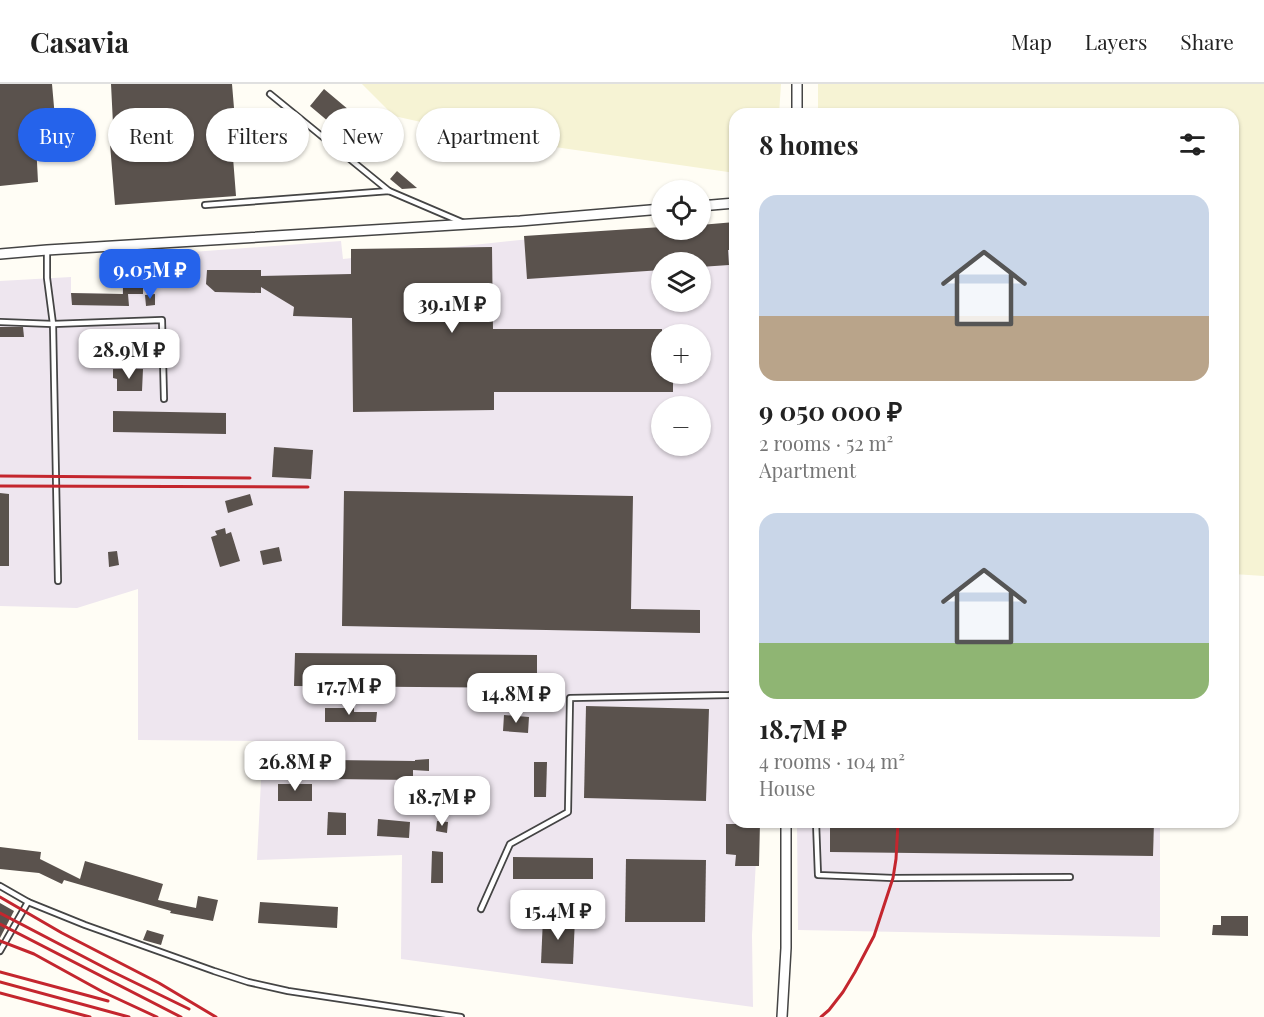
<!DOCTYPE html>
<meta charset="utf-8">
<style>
:root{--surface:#fff;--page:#f2f2f2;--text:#222;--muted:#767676;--line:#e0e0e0;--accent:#2563eb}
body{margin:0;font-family:"Playfair Display",serif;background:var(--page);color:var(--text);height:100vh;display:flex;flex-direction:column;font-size:22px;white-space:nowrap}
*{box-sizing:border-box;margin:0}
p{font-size:20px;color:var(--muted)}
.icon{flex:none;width:33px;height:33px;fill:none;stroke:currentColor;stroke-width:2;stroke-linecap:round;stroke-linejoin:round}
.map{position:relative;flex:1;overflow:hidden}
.sheet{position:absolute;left:729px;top:24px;width:510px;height:720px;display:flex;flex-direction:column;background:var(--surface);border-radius:18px;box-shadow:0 2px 4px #0004}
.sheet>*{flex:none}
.banner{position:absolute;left:18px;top:24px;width:570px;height:54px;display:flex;gap:12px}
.fabs{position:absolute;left:651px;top:96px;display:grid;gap:12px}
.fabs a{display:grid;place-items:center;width:60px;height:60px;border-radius:50%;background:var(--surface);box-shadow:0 2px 4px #0004;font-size:30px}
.price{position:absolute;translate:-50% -51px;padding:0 14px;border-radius:12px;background:#fff;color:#222;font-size:20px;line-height:39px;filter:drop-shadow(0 2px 3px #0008)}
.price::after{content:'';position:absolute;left:50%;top:36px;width:18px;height:14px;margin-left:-9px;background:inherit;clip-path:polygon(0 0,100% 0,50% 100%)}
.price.current{background:var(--accent);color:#fff}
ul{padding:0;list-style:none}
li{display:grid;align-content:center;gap:12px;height:318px;padding:0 30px}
li span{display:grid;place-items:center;height:186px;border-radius:18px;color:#555}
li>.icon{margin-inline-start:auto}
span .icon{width:108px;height:108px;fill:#fffc;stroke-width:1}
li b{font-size:26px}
h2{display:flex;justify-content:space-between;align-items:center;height:72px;padding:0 30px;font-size:26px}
.chip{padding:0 21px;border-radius:27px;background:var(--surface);box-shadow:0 2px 4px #0004;font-size:21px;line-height:54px}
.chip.current{background:var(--accent);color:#fff}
header{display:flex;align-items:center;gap:36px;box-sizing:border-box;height:84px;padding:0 30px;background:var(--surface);border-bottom:2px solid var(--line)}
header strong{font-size:28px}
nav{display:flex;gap:33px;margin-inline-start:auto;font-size:21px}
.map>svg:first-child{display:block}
.industrial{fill:#eee6ef;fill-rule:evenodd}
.farmland{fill:#f6f3d4}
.building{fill:#5a524d}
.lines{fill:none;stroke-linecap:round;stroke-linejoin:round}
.service-casing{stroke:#444;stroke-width:8}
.minor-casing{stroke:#444;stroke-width:12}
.service{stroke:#fff;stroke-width:4.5}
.minor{stroke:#fff;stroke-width:9}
.rail{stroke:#c4262e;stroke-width:3}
</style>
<header>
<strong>Casavia</strong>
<nav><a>Map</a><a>Layers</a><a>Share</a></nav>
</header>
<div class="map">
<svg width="1264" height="933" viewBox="0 0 1264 933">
<rect width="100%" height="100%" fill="#fffdf5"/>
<g class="industrial">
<path d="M 735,141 L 735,738 L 758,738 L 752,851 L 753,923 L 401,875 L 402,771 L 257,776 L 263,657 L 138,656 L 138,505 L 77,524 L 0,522 L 0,197 L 71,193 L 71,209 L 122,210 L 123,188 L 143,189 L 147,183 L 192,181 L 192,168 L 341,157 L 343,175 L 520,156 L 671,146 L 700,146 ZM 662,178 L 700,178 L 700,218 L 662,218 ZM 662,250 L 700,250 L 700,290 L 662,290 ZM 662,322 L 700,322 L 700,362 L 662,362 Z"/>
<path d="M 797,738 L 1160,738 L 1160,853 L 798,846 Z"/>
</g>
<g class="farmland">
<path d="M 362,0 L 781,0 L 779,30 L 735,30 L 735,89 L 493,54 L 394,32 Z"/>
<path d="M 818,0 L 1264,0 L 1264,492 L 1233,490 L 1233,30 L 818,30 Z"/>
</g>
<g class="building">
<path d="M 0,0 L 52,0 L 57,57 L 36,59 L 38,98 L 0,102 Z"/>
<path d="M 111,0 L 232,0 L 236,48 L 231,48 L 236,112 L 115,121 L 110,60 L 114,60 Z"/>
<path d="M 324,5 L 368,42 L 354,59 L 310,22 Z"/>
<path d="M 397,87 L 417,104 L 402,105 L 390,95 Z"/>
<path d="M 735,138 L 735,166 L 728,166 L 729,181 L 700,183 L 700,178 L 662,178 L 662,186 L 527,195 L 524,152 L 662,143 L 662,146 L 700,146 L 700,141 Z"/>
<path d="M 492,163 L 493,245 L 662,245 L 662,290 L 673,290 L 673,308 L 494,308 L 494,326 L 353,328 L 352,234 L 293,232 L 294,223 L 261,203 L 261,209 L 215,208 L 206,200 L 207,186 L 261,186 L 261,192 L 351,190 L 351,165 Z"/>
<path d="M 123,188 L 143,189 L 143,210 L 128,210 L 129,222 L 72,221 L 71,209 L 123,210 Z"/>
<path d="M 155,210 L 155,221 L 146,222 L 145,211 Z"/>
<path d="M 0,243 L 23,243 L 24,253 L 0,253 Z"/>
<path d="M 90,267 L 100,267 L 100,281 L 90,282 Z"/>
<path d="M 113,285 L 143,285 L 142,307 L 117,307 L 117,295 L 113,294 Z"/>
<path d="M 113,327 L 226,329 L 226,350 L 113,348 Z"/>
<path d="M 274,363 L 313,366 L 311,395 L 272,393 Z"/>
<path d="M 344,407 L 633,412 L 631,525 L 700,526 L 700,549 L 342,542 Z"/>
<path d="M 0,409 L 9,410 L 9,482 L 0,482 Z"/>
<path d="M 250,410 L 253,421 L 228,429 L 225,417 Z"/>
<path d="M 225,444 L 226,450 L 231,448 L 240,477 L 220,483 L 211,453 L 217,451 L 215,447 Z"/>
<path d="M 279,463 L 282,477 L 263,481 L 260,467 Z"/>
<path d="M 117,467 L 119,481 L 109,483 L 108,468 Z"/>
<path d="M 295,569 L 537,571 L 537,604 L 294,602 Z"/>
<path d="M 586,622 L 709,625 L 706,717 L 584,714 Z"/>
<path d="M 325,624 L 354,624 L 354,628 L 377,628 L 376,638 L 325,638 Z"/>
<path d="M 504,631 L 529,633 L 528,649 L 503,647 Z"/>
<path d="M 429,675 L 429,687 L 413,686 L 413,696 L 331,695 L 332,676 L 415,677 L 415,676 Z"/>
<path d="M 534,678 L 547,678 L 546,713 L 534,713 Z"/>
<rect x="278" y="700" width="34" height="17"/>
<path d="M 328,728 L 346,729 L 346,751 L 327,751 Z"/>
<path d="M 378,735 L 410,738 L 409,754 L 377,752 Z"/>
<path d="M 437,737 L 448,738 L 447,749 L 436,747 Z"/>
<path d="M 737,738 L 760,738 L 759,782 L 735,782 L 736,771 L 726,770 L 726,740 L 737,740 Z"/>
<path d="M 830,738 L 1154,738 L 1153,772 L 830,768 Z"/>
<path d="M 0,763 L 41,768 L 40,775 L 80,795 L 85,777 L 163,800 L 158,816 L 196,824 L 198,812 L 218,816 L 213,837 L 170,829 L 171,827 L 64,796 L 62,800 L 39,789 L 0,785 Z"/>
<path d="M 432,767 L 443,768 L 443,799 L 431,799 Z"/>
<path d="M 513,773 L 593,774 L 593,795 L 513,795 Z"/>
<path d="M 626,775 L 706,776 L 705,838 L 625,838 Z"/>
<path d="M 260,818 L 338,823 L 337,844 L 258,839 Z"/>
<path d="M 0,819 L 14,827 L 0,854 Z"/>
<path d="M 1221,832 L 1248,832 L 1248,852 L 1212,851 L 1213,841 L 1221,841 Z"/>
<path d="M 543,834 L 575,834 L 573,880 L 541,879 Z"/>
<path d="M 147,846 L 164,851 L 161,861 L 143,856 Z"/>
</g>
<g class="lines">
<g class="service-casing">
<g id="service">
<path d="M 270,10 L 389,107"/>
<path d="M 205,121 L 389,107 L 464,139"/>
<path d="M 47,166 L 47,194 L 53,240 L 58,497"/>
<path d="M 0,238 L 53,240 L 162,236 L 164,315"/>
<path d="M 816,738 L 818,791 L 893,794 L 1070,793"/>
<path d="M 0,802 L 28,818 L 85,841 L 214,887 L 248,898 L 288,907 L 461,933"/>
<path d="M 481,825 L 510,760 L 568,728 L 570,614 L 729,611 L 735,610"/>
<path d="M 0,867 L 28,818"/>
</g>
</g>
<g class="minor-casing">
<g id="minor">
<path d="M 797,30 L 797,0"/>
<path d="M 700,122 L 735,119"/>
<path d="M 0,170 L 47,166 L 520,137 L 662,125"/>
<path d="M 782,933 L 786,864 L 786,738"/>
</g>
</g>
<use href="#service" class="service"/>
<use href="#minor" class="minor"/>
<g class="rail">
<path d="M 0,392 L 250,394"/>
<path d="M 0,402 L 308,403"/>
<path d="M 0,813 L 62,849 L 159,899 L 216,933"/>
<path d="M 0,829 L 109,886 L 189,925"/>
<path d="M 0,840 L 181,933"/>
<path d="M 0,857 L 34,870 L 103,908 L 157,933"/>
<path d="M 0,888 L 108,917"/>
<path d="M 0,898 L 129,933"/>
<path d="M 0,909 L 90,933"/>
<path d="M 821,933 L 829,926 L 843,908 L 855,888 L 874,852 L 893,794 L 896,775 L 898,738"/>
</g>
</g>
</svg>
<div class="fabs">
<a><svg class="icon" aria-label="locate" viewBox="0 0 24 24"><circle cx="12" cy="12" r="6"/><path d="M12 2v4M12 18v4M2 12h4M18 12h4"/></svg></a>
<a><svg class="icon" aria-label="layers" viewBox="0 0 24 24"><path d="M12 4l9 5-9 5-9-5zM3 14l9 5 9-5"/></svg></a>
<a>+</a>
<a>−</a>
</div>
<b class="price current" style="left:150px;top:216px">9.05M ₽</b>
<b class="price" style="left:452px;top:250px">39.1M ₽</b>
<b class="price" style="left:129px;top:296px">28.9M ₽</b>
<b class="price" style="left:349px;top:632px">17.7M ₽</b>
<b class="price" style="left:516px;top:640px">14.8M ₽</b>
<b class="price" style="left:295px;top:708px">26.8M ₽</b>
<b class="price" style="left:442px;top:743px">18.7M ₽</b>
<b class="price" style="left:558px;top:857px">15.4M ₽</b>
<div class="banner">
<a class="chip current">Buy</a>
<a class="chip">Rent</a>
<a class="chip">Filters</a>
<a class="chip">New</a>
<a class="chip">Apartment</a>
</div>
<section class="sheet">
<h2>8 homes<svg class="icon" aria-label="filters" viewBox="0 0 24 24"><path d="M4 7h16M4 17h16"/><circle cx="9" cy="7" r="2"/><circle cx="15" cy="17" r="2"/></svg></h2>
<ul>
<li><span style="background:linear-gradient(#c9d6e8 65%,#b9a48a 0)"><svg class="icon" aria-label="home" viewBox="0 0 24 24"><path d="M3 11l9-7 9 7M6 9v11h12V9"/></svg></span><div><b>9 050 000 ₽</b><p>2 rooms · 52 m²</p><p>Apartment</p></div></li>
<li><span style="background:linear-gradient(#c9d6e8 70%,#8fb573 0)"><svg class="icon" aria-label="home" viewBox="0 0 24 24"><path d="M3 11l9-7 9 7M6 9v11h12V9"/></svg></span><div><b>18.7M ₽</b><p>4 rooms · 104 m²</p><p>House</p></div></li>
</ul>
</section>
</div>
